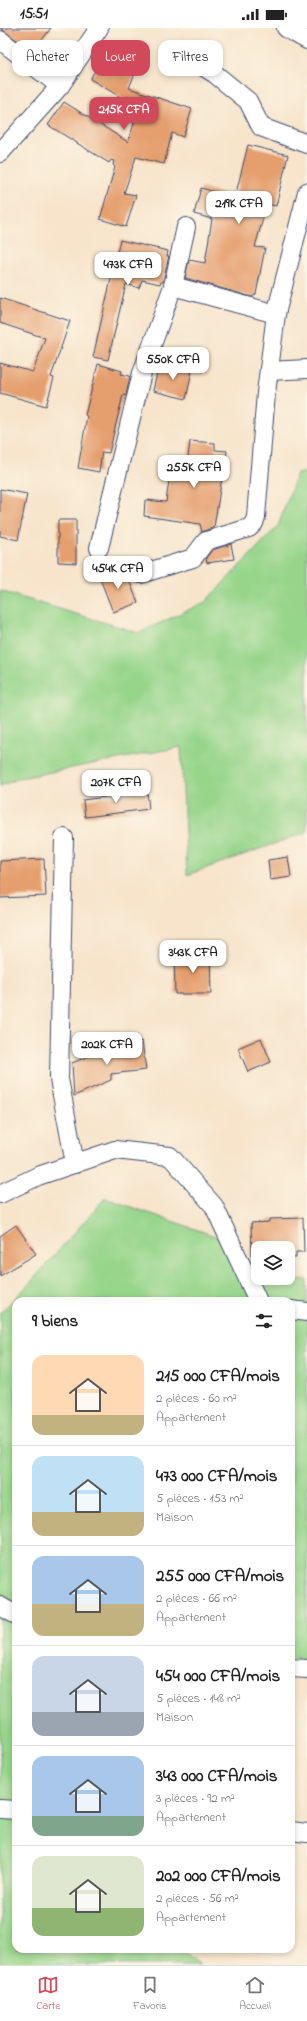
<!DOCTYPE html>
<html lang="fr">
<meta charset="utf-8">
<style>
:root{--surface:#fff;--page:#f6f6f6;--text:#222;--muted:#767676;--line:#e0e0e0;--accent:#d1495b}
body{margin:0;font-family:"Indie Flower",sans-serif;background:var(--page);color:var(--text);height:100vh;display:flex;flex-direction:column;font-size:15px;white-space:nowrap}
*{box-sizing:border-box;margin:0}
p{font-size:13px;color:var(--muted)}
.icon{flex:none;width:22px;height:22px;fill:none;stroke:currentColor;stroke-width:2;stroke-linecap:round;stroke-linejoin:round}
.map{position:relative;flex:1;overflow:hidden}
.panel{position:absolute;left:12px;top:1269px;width:283px;height:656px;display:flex;flex-direction:column;background:var(--surface);border-radius:12px;box-shadow:0 2px 6px #0003}
.panel>*{flex:none}
.guide{position:absolute;left:12px;top:12px;width:283px;height:36px;display:flex;gap:8px}
.buttons{position:absolute;left:251px;top:1213px;display:grid;gap:8px}
.buttons a{display:grid;place-items:center;width:44px;height:44px;border-radius:8px;background:var(--surface);box-shadow:0 2px 6px #0003;font-size:20px}
.price{position:absolute;translate:-50% -34px;padding:0 9px;border-radius:8px;background:#fff;color:#222;font-size:13px;line-height:26px;filter:drop-shadow(0 1px 2px #0008)}
.price::after{content:'';position:absolute;left:50%;top:24px;width:12px;height:9px;margin-left:-6px;background:inherit;clip-path:polygon(0 0,100% 0,50% 100%)}
.price.current{background:var(--accent);color:#fff}
ul{padding:0;list-style:none}
li{display:flex;align-items:center;gap:12px;height:100px;padding:0 20px}
li+li{border-top:1px solid var(--line)}
li span{display:grid;place-items:center;flex:none;width:112px;height:80px;border-radius:12px;color:#555}
li>.icon{margin-inline-start:auto}
span .icon{width:48px;height:48px;fill:#fffc;stroke-width:1}
li b{font-size:17px}
h2{display:flex;justify-content:space-between;align-items:center;height:48px;padding:0 20px;font-size:17px}
.pill{padding:0 14px;border-radius:12px;background:var(--surface);box-shadow:0 2px 6px #0003;font-size:14px;line-height:36px}
.pill.current{background:var(--accent);color:#fff}
.status{display:flex;justify-content:space-between;align-items:center;height:28px;padding:0 20px;background:var(--surface);direction:ltr}
.status svg{height:11px;fill:currentColor}
.tab-bar{display:flex;justify-content:space-around;align-items:center;height:56px;border-top:1px solid var(--line);background:var(--surface);font-size:11px;color:var(--muted)}
.tab-bar a{display:grid;justify-items:center;gap:2px}
.tab-bar .current{color:var(--accent)}
.map>svg:first-child{display:block}
.green{fill:#97d58b;stroke:#598274}
.building{fill:#e59e6d}
.lines{fill:none;stroke-linecap:round;stroke-linejoin:round}
.street-casing{stroke:#3c4a6e;stroke-width:20}
.street{stroke:#fff;stroke-width:18}
</style>
<div class="status"><b>15:51</b><svg viewBox="0 0 49 12"><path d="M0 12V9h3v3zM5 12V6h3v6zM10 12V3h3v9zM15 12V0h3v12zM26 1h20v11H26zM47 4h2v5h-2z"/></svg></div>
<div class="map">
<svg width="307" height="1937" viewBox="0 0 307 1937">
<rect width="100%" height="100%" fill="#fcf5e5"/>
<filter id="ink" filterUnits="userSpaceOnUse"><feTurbulence type="fractalNoise" baseFrequency=".025" numOctaves="2"/><feDisplacementMap in="SourceGraphic" scale="8" xChannelSelector="R" yChannelSelector="G"/><feConvolveMatrix kernelMatrix="1 2 1 2 8 2 1 2 1" color-interpolation-filters="sRGB"/></filter>
<filter id="wash" filterUnits="userSpaceOnUse"><feTurbulence type="fractalNoise" baseFrequency=".012" numOctaves="4" result="noise"/><feDisplacementMap in="SourceGraphic" scale="16" xChannelSelector="R" yChannelSelector="G"/><feGaussianBlur stdDeviation="0.9" result="paint"/><feColorMatrix in="noise" values="0 0 0 0 0 0 0 0 0 0 0 0 0 0 0 0 0 1.4 0 .05"/><feComposite in="paint" operator="in"/></filter>
<g filter="url(#wash)">
<rect width="100%" height="100%" fill="#f7e4cb"/>
<g class="green">
<path d="M 307,444 L 307,804 L 187,847 L 181,719 L 20,750 L 0,758 L 0,563 L 139,605 L 205,574 L 278,498 L 297,446 Z"/>
<path d="M 105,1170 L 227,1212 L 258,1245 L 258,1250 L 307,1252 L 307,1631 L 291,1630 L 291,1273 L 16,1273 L 16,1921 L 182,1921 L 199,1937 L 0,1937 L 0,1285 L 30,1255 Z"/>
</g>
<g id="blocks">
<g class="building">
<path d="M 0,0 L 51,0 L 33,24 Z"/>
<path d="M 118,17 L 133,26 L 128,34 L 138,38 L 129,60 L 192,81 L 183,109 L 172,105 L 164,136 L 136,129 L 124,165 L 136,167 L 126,199 L 100,191 L 115,139 L 113,137 L 114,133 L 111,132 L 109,135 L 48,97 L 64,74 L 128,114 L 139,80 L 90,51 L 107,22 L 113,25 Z"/>
<path d="M 248,117 L 288,127 L 276,178 L 267,176 L 255,219 L 265,220 L 256,266 L 252,269 L 185,250 L 189,232 L 205,235 L 212,191 L 194,186 L 201,160 L 235,169 Z"/>
<path d="M 120,212 L 168,223 L 167,228 L 169,228 L 163,254 L 161,254 L 160,256 L 142,252 L 139,260 L 126,256 L 108,332 L 93,329 Z"/>
<path d="M 0,270 L 70,293 L 51,349 L 54,350 L 46,378 L 0,365 L 0,335 L 33,344 L 45,310 L 0,295 Z"/>
<path d="M 98,336 L 122,343 L 121,346 L 130,348 L 126,368 L 123,367 L 109,425 L 102,424 L 99,444 L 78,440 L 87,388 L 85,387 Z"/>
<path d="M 159,336 L 192,343 L 186,371 L 153,363 Z"/>
<path d="M 190,413 L 215,415 L 215,422 L 227,423 L 225,443 L 223,443 L 214,499 L 202,504 L 200,496 L 144,488 L 145,472 L 166,474 L 170,445 L 186,447 Z"/>
<path d="M 0,461 L 27,466 L 18,512 L 0,508 Z"/>
<path d="M 58,492 L 76,492 L 76,535 L 58,534 Z"/>
<path d="M 231,516 L 234,531 L 207,535 L 206,530 L 212,522 Z"/>
<path d="M 124,539 L 138,575 L 113,584 L 99,548 Z"/>
<path d="M 147,763 L 149,781 L 85,789 L 83,772 Z"/>
<path d="M 288,829 L 291,849 L 270,852 L 268,832 Z"/>
<path d="M 44,831 L 46,868 L 0,870 L 0,833 Z"/>
<path d="M 210,925 L 211,966 L 175,966 L 174,926 Z"/>
<path d="M 261,1010 L 271,1034 L 248,1044 L 238,1020 Z"/>
<path d="M 142,1013 L 146,1042 L 111,1046 L 111,1052 L 74,1068 L 72,1035 L 119,1016 Z"/>
<path d="M 303,1190 L 304,1224 L 296,1224 L 296,1230 L 288,1230 L 288,1220 L 258,1220 L 258,1230 L 252,1230 L 251,1195 L 269,1194 L 269,1191 Z"/>
<path d="M 16,1197 L 36,1226 L 0,1248 L 0,1208 Z"/>
</g>
</g>
</g>
<g filter="url(#ink)">
<use href="#blocks" fill-opacity="0" stroke="#3c4a6e" stroke-width="1"/>
<g class="lines">
<g class="street-casing">
<g id="street">
<path d="M 286,0 L 307,12"/>
<path d="M 0,12 L 60,58"/>
<path d="M 177,22 L 215,46 L 248,73 L 261,99 L 307,116"/>
<path d="M 0,125 L 60,58 L 99,0"/>
<path d="M 173,258 L 276,286"/>
<path d="M 269,343 L 307,341"/>
<path d="M 99,520 L 142,345 L 173,258 L 186,199"/>
<path d="M 141,546 L 193,530 L 206,513 L 249,500 L 254,495 L 256,489 L 266,365 L 276,286 L 307,164"/>
<path d="M 64,810 L 59,1051 L 75,1136"/>
<path d="M 0,1166 L 38,1148 L 115,1122 L 170,1128 L 214,1178 L 258,1273"/>
<path d="M 291,1282 L 307,1284"/>
<path d="M 0,1578 L 16,1587"/>
<path d="M 291,1640 L 307,1641"/>
<path d="M 0,1781 L 16,1782"/>
<path d="M 291,1803 L 307,1805"/>
</g>
</g>
<use href="#street" class="street"/>
</g>
</g>
</svg>
<div class="buttons">
<a><svg class="icon" aria-label="layers" viewBox="0 0 24 24"><path d="M12 4l9 5-9 5-9-5zM3 14l9 5 9-5"/></svg></a>
</div>
<b class="price current" style="left:124px;top:103px">215K CFA</b>
<b class="price" style="left:239px;top:197px">219K CFA</b>
<b class="price" style="left:128px;top:258px">473K CFA</b>
<b class="price" style="left:173px;top:353px">550K CFA</b>
<b class="price" style="left:194px;top:461px">255K CFA</b>
<b class="price" style="left:118px;top:562px">454K CFA</b>
<b class="price" style="left:116px;top:776px">207K CFA</b>
<b class="price" style="left:193px;top:946px">343K CFA</b>
<b class="price" style="left:107px;top:1038px">202K CFA</b>
<div class="guide">
<a class="pill">Acheter</a>
<a class="pill current">Louer</a>
<a class="pill">Filtres</a>
</div>
<section class="panel">
<h2>9 biens<svg class="icon" aria-label="filters" viewBox="0 0 24 24"><path d="M4 7h16M4 17h16"/><circle cx="9" cy="7" r="2"/><circle cx="15" cy="17" r="2"/></svg></h2>
<ul>
<li><span style="background:linear-gradient(#ffd9b3 75%,#c2b280 0)"><svg class="icon" aria-label="home" viewBox="0 0 24 24"><path d="M3 11l9-7 9 7M6 9v11h12V9"/></svg></span><div><b>215 000 CFA/mois</b><p>2 pièces · 60 m²</p><p>Appartement</p></div></li>
<li><span style="background:linear-gradient(#bfe0f5 70%,#c2b280 0)"><svg class="icon" aria-label="home" viewBox="0 0 24 24"><path d="M3 11l9-7 9 7M6 9v11h12V9"/></svg></span><div><b>473 000 CFA/mois</b><p>5 pièces · 153 m²</p><p>Maison</p></div></li>
<li><span style="background:linear-gradient(#a9c7e8 60%,#c2b280 0)"><svg class="icon" aria-label="home" viewBox="0 0 24 24"><path d="M3 11l9-7 9 7M6 9v11h12V9"/></svg></span><div><b>255 000 CFA/mois</b><p>2 pièces · 66 m²</p><p>Appartement</p></div></li>
<li><span style="background:linear-gradient(#c9d6e8 70%,#9aa5b1 0)"><svg class="icon" aria-label="home" viewBox="0 0 24 24"><path d="M3 11l9-7 9 7M6 9v11h12V9"/></svg></span><div><b>454 000 CFA/mois</b><p>5 pièces · 148 m²</p><p>Maison</p></div></li>
<li><span style="background:linear-gradient(#a9c7e8 75%,#7fa58c 0)"><svg class="icon" aria-label="home" viewBox="0 0 24 24"><path d="M3 11l9-7 9 7M6 9v11h12V9"/></svg></span><div><b>343 000 CFA/mois</b><p>3 pièces · 92 m²</p><p>Appartement</p></div></li>
<li><span style="background:linear-gradient(#dfe7d0 65%,#8fb573 0)"><svg class="icon" aria-label="home" viewBox="0 0 24 24"><path d="M3 11l9-7 9 7M6 9v11h12V9"/></svg></span><div><b>202 000 CFA/mois</b><p>2 pièces · 56 m²</p><p>Appartement</p></div></li>
</ul>
</section>
</div>
<nav class="tab-bar">
<a class="current"><svg class="icon" aria-label="map" viewBox="0 0 24 24"><path d="M3 6l6-2 6 2 6-2v14l-6 2-6-2-6 2zM9 4v14M15 6v14"/></svg>Carte</a>
<a><svg class="icon" aria-label="saved" viewBox="0 0 24 24"><path d="M7 4h10v16l-5-4-5 4z"/></svg>Favoris</a>
<a><svg class="icon" aria-label="home" viewBox="0 0 24 24"><path d="M3 11l9-7 9 7M6 9v11h12V9"/></svg>Accueil</a>
</nav>
